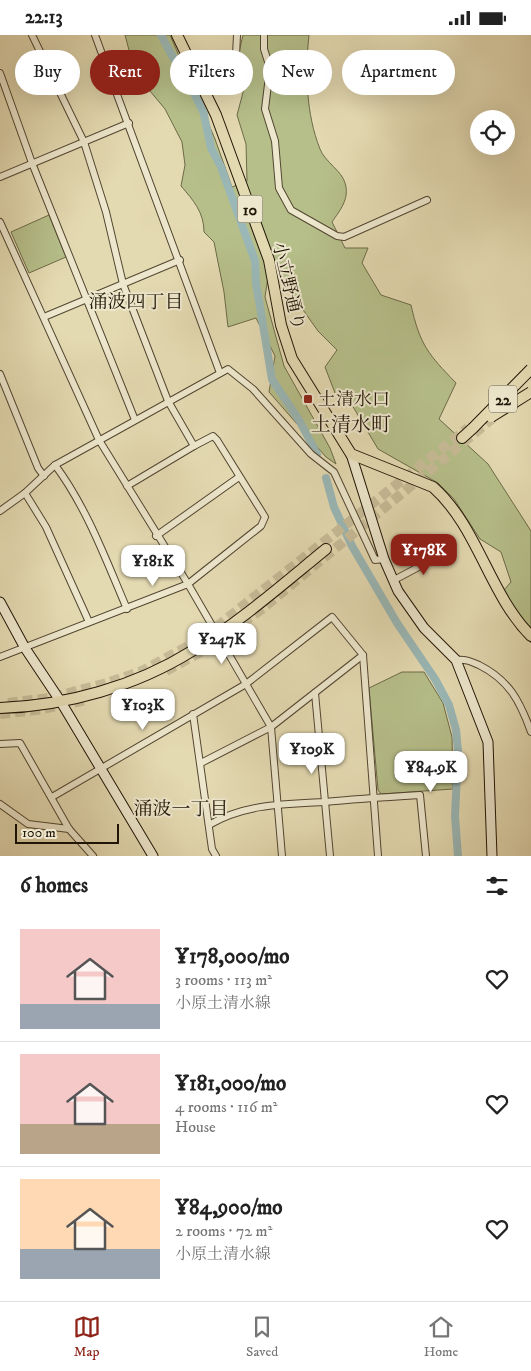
<!DOCTYPE html>
<meta charset="utf-8">
<style>
:root{--surface:#fff;--page:#f2f2f2;--text:#222;--muted:#767676;--line:#e0e0e0;--accent:#8f2418}
body{margin:0;font-family:"IM FELL DW Pica","Noto Serif JP",serif;background:var(--page);color:var(--text);height:100vh;display:flex;flex-direction:column;font-size:19px;white-space:nowrap}
*{box-sizing:border-box;margin:0}
p{font-size:16px;color:var(--muted)}
.icon{flex:none;width:28px;height:28px;fill:none;stroke:currentColor;stroke-width:2;stroke-linecap:round;stroke-linejoin:round}
.map{position:relative;height:821px;overflow:hidden}
.drawer{display:flex;flex-direction:column;background:var(--surface);flex:1}
.drawer>*{flex:none}
.guide{position:absolute;left:15px;top:15px;width:501px;height:45px;display:flex;gap:10px}
.controls{position:absolute;left:470px;top:75px;display:grid;gap:10px}
.controls a{display:grid;place-items:center;width:45px;height:45px;border-radius:50%;background:var(--surface);box-shadow:0 5px 20px #0002;font-size:25px}
.scale{position:absolute;left:15px;bottom:12px;width:104px;box-sizing:border-box;padding-left:5px;border:2px solid #211506;border-top:0;font-size:14px;line-height:18px;white-space:nowrap;color:#211506;-webkit-text-stroke:4px #ede7cd;paint-order:stroke}
.price{position:absolute;translate:-50% -42px;padding:0 11px;border-radius:10px;background:#fff;color:#222;font-size:16px;line-height:32px;filter:drop-shadow(0 1px 2px #0008)}
.price::after{content:'';position:absolute;left:50%;top:30px;width:15px;height:11px;margin-left:-8px;background:inherit;clip-path:polygon(0 0,100% 0,50% 100%)}
.price.selected{background:var(--accent);color:#fff}
ul{padding:0;list-style:none}
li{display:flex;align-items:center;gap:15px;height:125px;padding:0 20px}
li+li{border-top:1px solid var(--line)}
li span{display:grid;place-items:center;flex:none;width:140px;height:100px;border-radius:0px;color:#555}
li>.icon{margin-inline-start:auto}
span .icon{width:60px;height:60px;fill:#fffc;stroke-width:1}
li b{font-size:21px}
h2{display:flex;justify-content:space-between;align-items:center;height:60px;padding:0 20px;font-size:21px}
.tag{padding:0 18px;border-radius:22px;background:var(--surface);box-shadow:0 5px 20px #0002;font-size:18px;line-height:45px}
.tag.selected{background:var(--accent);color:#fff}
.status{display:flex;justify-content:space-between;align-items:center;height:35px;padding:0 25px;background:var(--surface);direction:ltr}
.status svg{height:14px;fill:currentColor}
.tabs{display:flex;justify-content:space-around;align-items:center;height:70px;border-top:1px solid var(--line);background:var(--surface);font-size:14px;color:var(--muted)}
.tabs a{display:grid;justify-items:center;gap:2px}
.tabs .selected{color:var(--accent)}
.map>svg:first-child{display:block}
.green{fill:#b6bf8a;stroke:#6c6a48}
.lines{fill:none;stroke-linecap:round;stroke-linejoin:round}
.canal{stroke:#9ab8b7;stroke-width:8}
.primary-tunnel{stroke:#c7bc98;stroke-width:10;stroke-dasharray:10 5;stroke-linecap:butt}
.street-casing{stroke:#524631;stroke-width:8}
.secondary-casing{stroke:#211506;stroke-width:11}
.primary-casing{stroke:#211506;stroke-width:12}
.street{stroke:#ede7cd;stroke-width:6}
.secondary{stroke:#ede7cd;stroke-width:9}
.primary{stroke:#e4dab2;stroke-width:10}
.primary-bridge-casing{stroke:#211506;stroke-width:12;stroke-linecap:butt}
.primary-bridge{stroke:#e4dab2;stroke-width:10}
.poi-dot{fill:#8f2418;stroke:#ede7cd;stroke-width:2}
.labels{text-anchor:middle;stroke-width:4;stroke-linejoin:round;paint-order:stroke}
.shield{fill:#ede7cd;stroke:#5e5442;stroke-width:1}
.shield-label{font-size:16px;font-weight:bold;fill:#211506}
.street-label{font-size:18px;fill:#211506;stroke:#ede7cd}
.poi-label{font-size:18px;fill:#211506;stroke:#ede7cd;text-anchor:start}
.neighbourhood-label{font-size:19px;fill:#211506;stroke:#ede7cd}
.quarter-label{font-size:20px;fill:#211506;stroke:#ede7cd}
</style>
<div class="status"><b>22:13</b><svg viewBox="0 0 49 12"><path d="M0 12V9h3v3zM5 12V6h3v6zM10 12V3h3v9zM15 12V0h3v12zM26 1h20v11H26zM47 4h2v5h-2z"/></svg></div>
<div class="map">
<svg width="531" height="821" viewBox="0 0 531 821">
<rect width="100%" height="100%" fill="#e4dab2"/>
<filter id="stains"><feTurbulence type="fractalNoise" baseFrequency=".004" numOctaves="4"/><feColorMatrix values="0 0 0 0 .2 0 0 0 0 .09 0 0 0 0 .02 0 0 0 .5 -.17"/></filter>
<radialGradient id="worn" r=".72"><stop offset=".6" stop-color="#630" stop-opacity="0"/><stop offset="1" stop-color="#630" stop-opacity=".3"/></radialGradient>
<g class="green">
<path d="M 125,0 L 170,0 L 215,104 L 232,152 L 247,146 L 246,109 L 237,80 L 245,50 L 237,26 L 243,0 L 309,0 C 305,37 306,79 320,114 C 325,127 342,136 345,148 C 350,164 340,175 332,187 L 345,213 L 368,213 L 362,228 L 381,260 L 411,270 C 420,310 428,319 456,348 L 439,384 L 488,429 L 531,496 L 531,608 L 497,563 L 511,547 L 501,517 L 480,504 L 454,464 L 438,448 L 378,414 L 352,370 L 335,358 L 325,332 L 337,315 L 318,296 L 284,248 L 268,242 L 265,262 L 284,331 L 330,413 L 336,429 L 326,422 L 269,357 L 275,321 L 256,283 L 228,292 L 224,257 L 214,207 L 204,197 C 204,177 193,165 181,151 L 185,130 L 182,107 L 165,74 L 135,38 Z"/>
<path d="M 49,180 L 66,222 L 29,238 L 11,197 Z"/>
<path d="M 402,637 L 424,637 L 443,668 L 452,702 L 453,754 L 381,759 L 378,755 L 369,653 Z"/>
</g>
<g class="lines">
<g class="canal">
<path d="M 161,0 C 174,27 193,52 204,79"/>
<path d="M 204,80 L 211,113 L 221,132 L 255,226 L 256,248 L 272,344"/>
<path d="M 273,346 L 299,385 L 317,419"/>
<path d="M 326,443 L 334,472 L 352,511 L 397,588 L 435,644 L 449,670 L 456,695 L 458,716 L 455,781 L 458,821"/>
</g>
<g class="primary-tunnel">
<path d="M 166,636 L 206,614 L 262,574 L 493,383"/>
<path d="M 8,668 L 50,663 L 107,648 L 142,636 L 201,604 L 468,393"/>
<path d="M 0,679 L 37,675 L 87,665"/>
</g>
<g class="street-casing">
<g id="street">
<path d="M 95,0 L 220,338"/>
<path d="M 264,0 L 264,14 L 270,33 L 265,74 L 275,106 L 279,153 L 291,175 L 337,201 L 344,202 L 427,165"/>
<path d="M 0,38 L 32,128 L 135,385"/>
<path d="M 204,54 L 236,38 L 238,34 L 236,20 L 237,0"/>
<path d="M 0,142 L 129,88"/>
<path d="M 0,187 L 99,405 L 188,549 L 271,692 L 282,821"/>
<path d="M 44,282 L 180,225"/>
<path d="M 0,339 L 38,433 L 44,441"/>
<path d="M 55,430 C 87,473 106,525 127,574"/>
<path d="M 127,451 L 194,411"/>
<path d="M 25,458 L 46,492 L 89,587"/>
<path d="M 0,476 L 25,458 L 55,430 L 228,334 L 253,354 L 311,419 L 334,437 L 375,525 L 384,524"/>
<path d="M 156,501 L 239,442"/>
<path d="M 394,545 L 445,518"/>
<path d="M 0,622 L 188,549 L 261,491 L 265,482 L 217,405 L 213,401 L 194,411 L 168,366 L 123,249 L 106,177 L 84,107 L 32,0"/>
<path d="M 456,625 C 465,624 470,626 479,630 C 509,645 520,666 531,697"/>
<path d="M 315,658 L 330,821"/>
<path d="M 193,679 L 212,814 L 216,821"/>
<path d="M 0,709 L 20,708 L 69,794 L 93,821"/>
<path d="M 201,728 L 271,692 L 363,620"/>
<path d="M 52,762 L 246,649 L 332,582 L 363,620 L 378,821"/>
<path d="M 0,769 L 28,789 L 69,794"/>
<path d="M 209,790 C 244,769 284,769 324,767 C 356,764 388,762 420,760 L 426,821"/>
</g>
</g>
<g class="secondary-casing">
<g id="secondary">
<path d="M 351,419 L 384,524 L 398,556 L 424,593 L 456,625 L 488,707 L 492,821"/>
<path d="M 0,567 L 25,613 L 61,667 L 153,821"/>
</g>
</g>
<g class="primary-casing">
<g id="primary">
<path d="M 177,0 L 216,80 L 269,225 L 281,290 L 292,324 L 351,419 L 433,452 C 478,492 489,559 531,601"/>
<path d="M 462,403 L 473,393"/>
<path d="M 0,673 C 66,671 136,651 192,616 C 240,587 283,549 326,514"/>
</g>
</g>
<use href="#street" class="street"/>
<use href="#secondary" class="secondary"/>
<use href="#primary" class="primary"/>
<g class="primary-bridge-casing">
<g id="primary-bridge">
<path d="M 491,382 L 531,357"/>
<path d="M 473,393 L 531,334"/>
</g>
</g>
<use href="#primary-bridge" class="primary-bridge"/>
</g>
<rect class="poi-dot" x="303" y="359" width="10" height="10" rx="2.5"/>
<g class="labels">
<g class="shield">
<rect x="237.5" y="160.5" width="25" height="27" rx="4"/>
<rect x="489" y="350.5" width="28" height="27" rx="4"/>
</g>
<g class="shield-label">
<text x="250" y="180">10</text>
<text x="503" y="370">22</text>
</g>
<g class="street-label">
<text transform="translate(289 251) rotate(77)" y="6">小立野通り</text>
</g>
<g class="poi-label">
<text x="318" y="370">土清水口</text>
</g>
<g class="neighbourhood-label">
<text x="136" y="273">涌波四丁目</text>
<text x="181" y="780">涌波一丁目</text>
</g>
<g class="quarter-label">
<text x="351" y="396">土清水町</text>
</g>
</g>
<rect width="100%" height="100%" filter="url(#stains)"/>
<rect width="100%" height="100%" fill="url(#worn)"/>
</svg>
<div class="controls">
<a><svg class="icon" aria-label="locate" viewBox="0 0 24 24"><circle cx="12" cy="12" r="6"/><path d="M12 2v4M12 18v4M2 12h4M18 12h4"/></svg></a>
</div>
<div class="scale">100 m</div>
<b class="price selected" style="left:424px;top:541px">¥178K</b>
<b class="price" style="left:153px;top:552px">¥181K</b>
<b class="price" style="left:222px;top:630px">¥247K</b>
<b class="price" style="left:143px;top:696px">¥103K</b>
<b class="price" style="left:312px;top:740px">¥109K</b>
<b class="price" style="left:431px;top:758px">¥84.9K</b>
<div class="guide">
<a class="tag">Buy</a>
<a class="tag selected">Rent</a>
<a class="tag">Filters</a>
<a class="tag">New</a>
<a class="tag">Apartment</a>
</div>
</div>
<section class="drawer">
<h2>6 homes<svg class="icon" aria-label="filters" viewBox="0 0 24 24"><path d="M4 7h16M4 17h16"/><circle cx="9" cy="7" r="2"/><circle cx="15" cy="17" r="2"/></svg></h2>
<ul>
<li><span style="background:linear-gradient(#f6c9c9 75%,#9aa5b1 0)"><svg class="icon" aria-label="home" viewBox="0 0 24 24"><path d="M3 11l9-7 9 7M6 9v11h12V9"/></svg></span><div><b>¥178,000/mo</b><p>3 rooms · 113 m²</p><p>小原土清水線</p></div><svg class="icon" aria-label="heart" viewBox="0 0 24 24"><path d="M12 20l-8-8c-3-5 5-10 8-4 3-6 11-1 8 4z"/></svg></li>
<li><span style="background:linear-gradient(#f6c9c9 70%,#b9a48a 0)"><svg class="icon" aria-label="home" viewBox="0 0 24 24"><path d="M3 11l9-7 9 7M6 9v11h12V9"/></svg></span><div><b>¥181,000/mo</b><p>4 rooms · 116 m²</p><p>House</p></div><svg class="icon" aria-label="heart" viewBox="0 0 24 24"><path d="M12 20l-8-8c-3-5 5-10 8-4 3-6 11-1 8 4z"/></svg></li>
<li><span style="background:linear-gradient(#ffd9b3 70%,#9aa5b1 0)"><svg class="icon" aria-label="home" viewBox="0 0 24 24"><path d="M3 11l9-7 9 7M6 9v11h12V9"/></svg></span><div><b>¥84,900/mo</b><p>2 rooms · 72 m²</p><p>小原土清水線</p></div><svg class="icon" aria-label="heart" viewBox="0 0 24 24"><path d="M12 20l-8-8c-3-5 5-10 8-4 3-6 11-1 8 4z"/></svg></li>
</ul>
</section>
<nav class="tabs">
<a class="selected"><svg class="icon" aria-label="map" viewBox="0 0 24 24"><path d="M3 6l6-2 6 2 6-2v14l-6 2-6-2-6 2zM9 4v14M15 6v14"/></svg>Map</a>
<a><svg class="icon" aria-label="saved" viewBox="0 0 24 24"><path d="M7 4h10v16l-5-4-5 4z"/></svg>Saved</a>
<a><svg class="icon" aria-label="home" viewBox="0 0 24 24"><path d="M3 11l9-7 9 7M6 9v11h12V9"/></svg>Home</a>
</nav>
